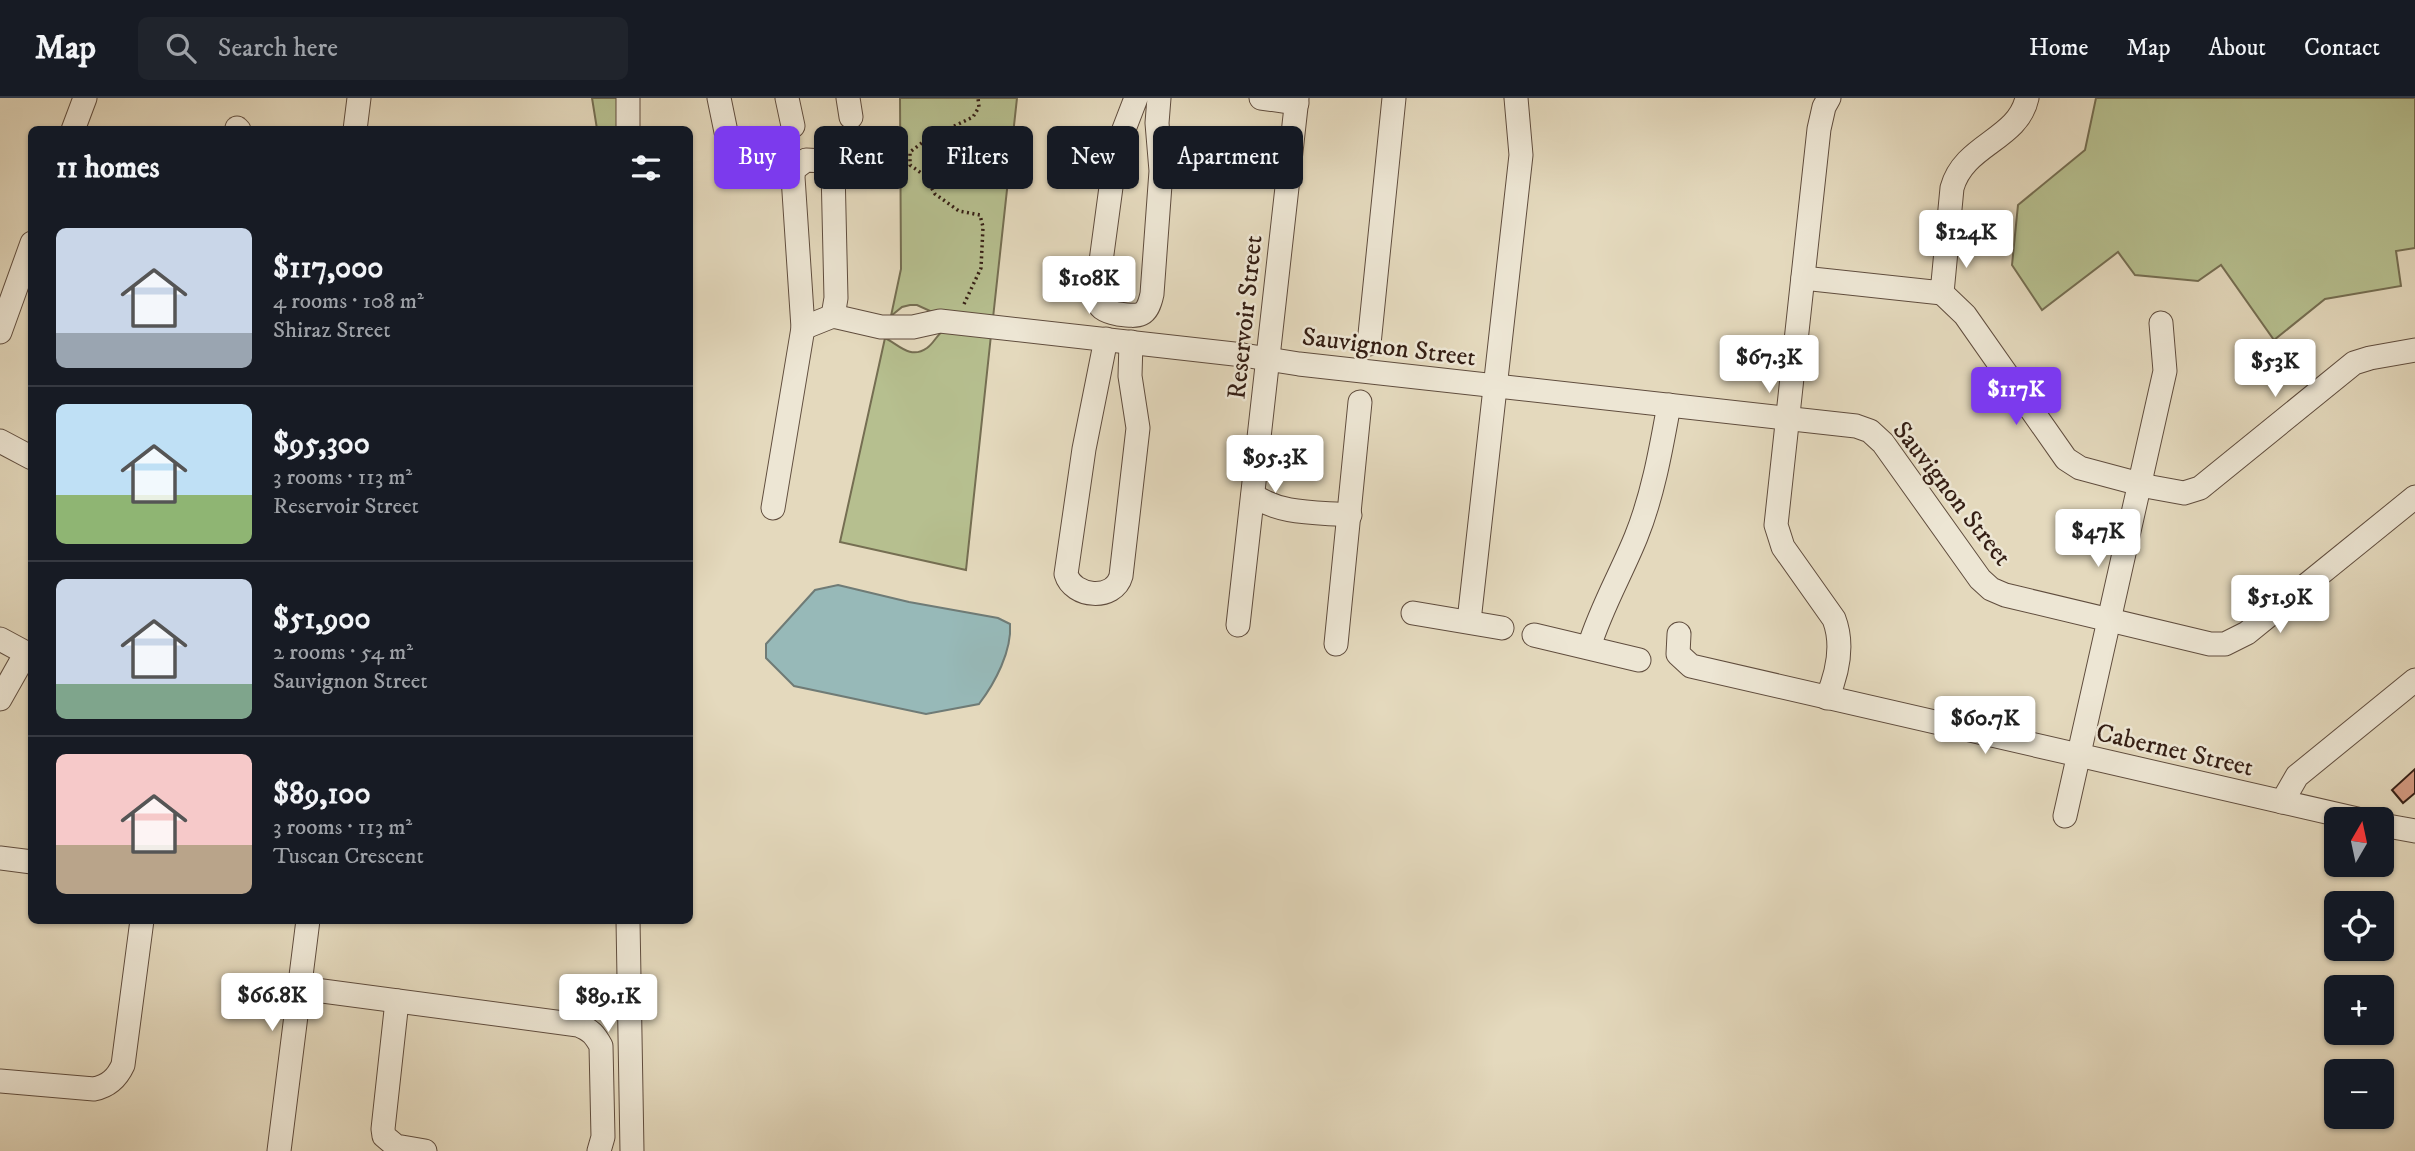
<!DOCTYPE html>
<meta charset="utf-8">
<style>
:root{--surface:#171b24;--page:#20242c;--text:#f1f3f6;--muted:#9ea1a6;--line:#363941;--accent:#7c3aed}
body{margin:0;font-family:"IM FELL DW Pica",serif;background:var(--page);color:var(--text);height:100vh;display:flex;flex-direction:column;font-size:26px;white-space:nowrap}
*{box-sizing:border-box;margin:0}
p{font-size:23px;color:var(--muted)}
.icon{flex:none;width:38px;height:38px;fill:none;stroke:currentColor;stroke-width:2;stroke-linecap:round;stroke-linejoin:round}
.map{position:relative;flex:1;overflow:hidden}
.panel{position:absolute;left:28px;top:28px;width:665px;height:798px;display:flex;flex-direction:column;background:var(--surface);border-radius:10px;box-shadow:0 2px 5px #0004}
.panel>*{flex:none}
.top-card{position:absolute;left:714px;top:28px;width:665px;height:63px;display:flex;gap:14px}
.needle{width:46px;rotate:9deg}
.fabs{position:absolute;left:2324px;top:709px;display:grid;gap:14px}
.fabs a{display:grid;place-items:center;width:70px;height:70px;border-radius:10px;background:var(--surface);box-shadow:0 2px 5px #0004;font-size:35px}
.price{position:absolute;translate:-50% -60px;padding:0 16px;border-radius:7px;background:#fff;color:#222;font-size:23px;line-height:46px;filter:drop-shadow(0 2px 4px #0008)}
.price::after{content:'';position:absolute;left:50%;top:42px;width:21px;height:16px;margin-left:-10px;background:inherit;clip-path:polygon(0 0,100% 0,50% 100%)}
.price.current{background:var(--accent);color:#fff}
ul{padding:0;list-style:none}
li{display:flex;align-items:center;gap:21px;height:175px;padding:0 28px}
li+li{border-top:2px solid var(--line)}
li span{display:grid;place-items:center;flex:none;width:196px;height:140px;border-radius:10px;color:#555}
li>.icon{margin-inline-start:auto}
span .icon{width:84px;height:84px;fill:#fffc;stroke-width:1}
li b{font-size:30px}
h2{display:flex;justify-content:space-between;align-items:center;height:84px;padding:0 28px;font-size:30px}
.tag{padding:0 24px;border-radius:10px;background:var(--surface);box-shadow:0 2px 5px #0004;font-size:24px;line-height:63px}
.tag.current{background:var(--accent);color:#fff}
header{display:flex;align-items:center;gap:42px;box-sizing:border-box;height:98px;padding:0 35px;background:var(--surface);border-bottom:2px solid var(--line)}
header strong{font-size:33px}
nav{display:flex;gap:38px;margin-inline-start:auto;font-size:24px}
.search{width:490px;height:63px;background:var(--page);display:flex;align-items:center;gap:18px;box-sizing:border-box;padding:0 24px;border-radius:10px;color:var(--muted);font-size:26px}
.map>svg:first-child{display:block}
.green{fill:#b6bf8f;stroke:#756e52;stroke-width:2}
.water{fill:#97b9b8;stroke:#6f7b76;stroke-width:2}
.building{fill:#d49a81;stroke:#341e14;stroke-width:2}
.lines{fill:none;stroke-linecap:round;stroke-linejoin:round}
.minor-casing{stroke:#604d3e;stroke-width:25}
.path{stroke:#341e14;stroke-width:3.5;stroke-dasharray:2 3.5;stroke-linecap:butt}
.minor{stroke:#ede6d4;stroke-width:23}
.labels{text-anchor:middle;stroke-width:5;stroke-linejoin:round;paint-order:stroke}
.street-label{font-size:26px;fill:#341e14;stroke:#ede6d4}
</style>
<header>
<strong>Map</strong>
<div class="search"><svg class="icon" aria-label="search" viewBox="0 0 24 24"><circle cx="10" cy="10" r="6"/><path d="M15 15l6 6"/></svg>Search here</div>
<nav><a>Home</a><a>Map</a><a>About</a><a>Contact</a></nav>
</header>
<div class="map">
<svg width="2415" height="1053" viewBox="0 0 2415 1053">
<rect width="100%" height="100%" fill="#e4d9bd"/>
<filter id="stains"><feTurbulence type="fractalNoise" baseFrequency=".00286" numOctaves="4"/><feColorMatrix values="0 0 0 0 .2 0 0 0 0 .09 0 0 0 0 .02 0 0 0 .5 -.17"/></filter>
<radialGradient id="worn" r=".72"><stop offset=".6" stop-color="#630" stop-opacity="0"/><stop offset="1" stop-color="#630" stop-opacity=".3"/></radialGradient>
<g class="green">
<path d="M 592,0 L 619,0 L 619,31 L 597,31 Z"/>
<path d="M 900,0 L 1017,0 L 993,220 L 930,213 L 917,207 L 910,207 L 902,209 L 891,218 L 901,171 Z"/>
<path d="M 2096,0 L 2415,0 L 2415,150 L 2396,153 L 2401,188 L 2325,201 L 2274,242 L 2221,167 L 2198,183 L 2135,177 L 2118,154 L 2042,212 L 2012,167 L 2018,107 L 2085,52 Z"/>
<path d="M 943,233 L 991,237 L 966,472 L 840,444 L 885,240 C 898,246 910,262 927,250 C 934,245 936,238 943,233 Z"/>
</g>
<path class="water" d="M 838,487 L 909,504 L 998,520 L 1010,526 C 1012,553 995,585 979,606 L 926,616 L 794,588 L 766,560 L 766,546 L 815,492 Z"/>
<path class="building" d="M 2415,671 L 2415,695 L 2403,705 L 2392,692 Z"/>
<g class="lines">
<g class="minor-casing">
<g id="minor">
<path d="M 719,0 L 726,34"/>
<path d="M 787,0 L 793,28"/>
<path d="M 848,0 L 851,19"/>
<path d="M 1136,0 L 1116,52 L 1097,193 C 1097,199 1097,206 1102,210 C 1106,213 1113,215 1118,216 C 1140,219 1147,219 1152,196 L 1161,73 L 1157,25 L 1159,0"/>
<path d="M 1261,0 L 1297,5"/>
<path d="M 237,30 L 239,32"/>
<path d="M 73,32 L 85,0"/>
<path d="M 355,32 L 359,0"/>
<path d="M 628,32 L 628,0"/>
<path d="M 1803,180 L 1942,195 L 1952,90 C 1964,46 2018,42 2027,0"/>
<path d="M 1942,195 L 1965,217 L 2066,361 L 2080,370 L 2151,389 L 2184,395 L 2200,390 L 2354,265 L 2370,260 L 2415,252"/>
<path d="M 803,230 L 833,218 L 881,229 L 913,229 L 940,223 L 1243,257 L 1299,266 L 1856,328 L 1870,333 L 1883,345 L 1980,481 L 1991,491 L 2005,497 L 2210,546 L 2225,546 L 2247,535 L 2415,399"/>
<path d="M 0,234 L 32,145"/>
<path d="M 1106,241 L 1084,351 L 1066,476 C 1073,500 1114,503 1121,478 L 1138,330 L 1130,278 L 1131,244"/>
<path d="M 1369,246 L 1394,0"/>
<path d="M 0,343 L 32,360"/>
<path d="M 1253,397 C 1281,417 1316,414 1350,417"/>
<path d="M 773,410 L 803,230 L 793,79 L 794,71 L 806,62 L 824,63 L 833,71 L 836,200 L 833,218"/>
<path d="M 1413,515 L 1502,530"/>
<path d="M 1469,523 L 1521,57 L 1516,0"/>
<path d="M 1238,527 L 1297,0"/>
<path d="M 1679,536 L 1678,556 L 1691,568 L 2357,721"/>
<path d="M 1534,537 L 1639,562"/>
<path d="M 0,541 L 26,555 L 32,556"/>
<path d="M 1336,546 L 1360,304"/>
<path d="M 1589,549 C 1601,510 1621,476 1636,439 C 1653,397 1661,351 1669,307"/>
<path d="M 1827,600 C 1838,574 1844,547 1834,521 L 1783,449 L 1776,427 L 1819,31 L 1824,9 L 1829,0"/>
<path d="M 0,601 L 26,555"/>
<path d="M 2282,704 L 2297,678 L 2415,582"/>
<path d="M 2065,718 L 2165,273 L 2161,225"/>
<path d="M 2382,727 L 2415,733"/>
<path d="M 0,760 L 32,764"/>
<path d="M 628,822 L 632,1053"/>
<path d="M 300,890 L 578,927 C 591,932 595,937 601,948 L 603,1039 L 599,1053"/>
<path d="M 397,903 L 383,1031 L 384,1038 L 396,1048 L 425,1053"/>
<path d="M 0,983 L 94,991 C 109,988 117,980 123,967 L 142,822"/>
<path d="M 279,1053 L 308,822"/>
</g>
</g>
<path class="path" d="M 964,206 L 981,170 L 983,129 L 980,117 L 959,113 L 935,96 L 924,77 L 910,67 L 910,54 L 927,41 L 973,19 L 979,9 L 978,0"/>
<use href="#minor" class="minor"/>
</g>
<g class="labels">
<g class="street-label">
<text transform="translate(1244 219) rotate(-84)" y="9">Reservoir Street</text>
<text transform="translate(1389 248) rotate(7)" y="9">Sauvignon Street</text>
<text transform="translate(1953 395) rotate(52)" y="9">Sauvignon Street</text>
<text transform="translate(2175 651) rotate(13)" y="9">Cabernet Street</text>
</g>
</g>
<rect width="100%" height="100%" filter="url(#stains)"/>
<rect width="100%" height="100%" fill="url(#worn)"/>
</svg>
<div class="fabs">
<a><svg class="needle" viewBox="-14 -14 28 28"><path d="M0-13l5 13h-10z" fill="#e53935"/><path d="M0 13l5-13h-10z" fill="#9ea1a6"/></svg></a>
<a><svg class="icon" aria-label="locate" viewBox="0 0 24 24"><circle cx="12" cy="12" r="6"/><path d="M12 2v4M12 18v4M2 12h4M18 12h4"/></svg></a>
<a>+</a>
<a>−</a>
</div>
<b class="price" style="left:1966px;top:172px">$124K</b>
<b class="price" style="left:1089px;top:218px">$108K</b>
<b class="price" style="left:1769px;top:297px">$67.3K</b>
<b class="price" style="left:2275px;top:301px">$53K</b>
<b class="price current" style="left:2016px;top:329px">$117K</b>
<b class="price" style="left:1275px;top:397px">$95.3K</b>
<b class="price" style="left:2098px;top:471px">$47K</b>
<b class="price" style="left:2280px;top:537px">$51.9K</b>
<b class="price" style="left:1985px;top:658px">$60.7K</b>
<b class="price" style="left:272px;top:935px">$66.8K</b>
<b class="price" style="left:608px;top:936px">$89.1K</b>
<div class="top-card">
<a class="tag current">Buy</a>
<a class="tag">Rent</a>
<a class="tag">Filters</a>
<a class="tag">New</a>
<a class="tag">Apartment</a>
</div>
<section class="panel">
<h2>11 homes<svg class="icon" aria-label="filters" viewBox="0 0 24 24"><path d="M4 7h16M4 17h16"/><circle cx="9" cy="7" r="2"/><circle cx="15" cy="17" r="2"/></svg></h2>
<ul>
<li><span style="background:linear-gradient(#c9d6e8 75%,#9aa5b1 0)"><svg class="icon" aria-label="home" viewBox="0 0 24 24"><path d="M3 11l9-7 9 7M6 9v11h12V9"/></svg></span><div><b>$117,000</b><p>4 rooms · 108 m²</p><p>Shiraz Street</p></div></li>
<li><span style="background:linear-gradient(#bfe0f5 65%,#8fb573 0)"><svg class="icon" aria-label="home" viewBox="0 0 24 24"><path d="M3 11l9-7 9 7M6 9v11h12V9"/></svg></span><div><b>$95,300</b><p>3 rooms · 113 m²</p><p>Reservoir Street</p></div></li>
<li><span style="background:linear-gradient(#c9d6e8 75%,#7fa58c 0)"><svg class="icon" aria-label="home" viewBox="0 0 24 24"><path d="M3 11l9-7 9 7M6 9v11h12V9"/></svg></span><div><b>$51,900</b><p>2 rooms · 54 m²</p><p>Sauvignon Street</p></div></li>
<li><span style="background:linear-gradient(#f6c9c9 65%,#b9a48a 0)"><svg class="icon" aria-label="home" viewBox="0 0 24 24"><path d="M3 11l9-7 9 7M6 9v11h12V9"/></svg></span><div><b>$89,100</b><p>3 rooms · 113 m²</p><p>Tuscan Crescent</p></div></li>
</ul>
</section>
</div>
